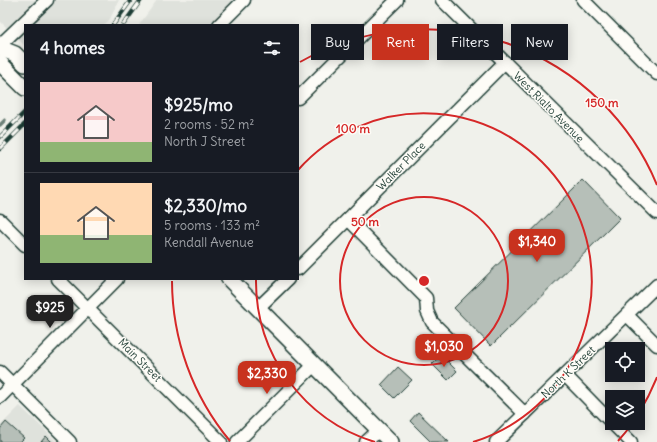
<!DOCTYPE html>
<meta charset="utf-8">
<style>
:root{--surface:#171b24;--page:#20242c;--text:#f1f3f6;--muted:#9ea1a6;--line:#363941;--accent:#c8321e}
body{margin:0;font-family:Delius,sans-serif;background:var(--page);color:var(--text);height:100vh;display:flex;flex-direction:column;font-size:15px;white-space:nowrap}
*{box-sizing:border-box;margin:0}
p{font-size:13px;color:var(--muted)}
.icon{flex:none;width:22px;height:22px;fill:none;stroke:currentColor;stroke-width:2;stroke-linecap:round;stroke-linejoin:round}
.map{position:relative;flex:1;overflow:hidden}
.panel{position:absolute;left:24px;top:24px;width:275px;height:256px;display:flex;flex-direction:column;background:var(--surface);border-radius:0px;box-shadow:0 2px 10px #0003}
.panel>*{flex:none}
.banner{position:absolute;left:311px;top:24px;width:286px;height:36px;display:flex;gap:8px}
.tools{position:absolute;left:605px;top:342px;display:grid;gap:8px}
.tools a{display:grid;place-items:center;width:40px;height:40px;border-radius:0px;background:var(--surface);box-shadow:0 2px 10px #0003;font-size:20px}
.price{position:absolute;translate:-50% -34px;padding:0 9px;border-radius:8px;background:var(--accent);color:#fff;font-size:13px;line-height:26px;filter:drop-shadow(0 1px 2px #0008)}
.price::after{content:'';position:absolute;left:50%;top:24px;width:12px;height:9px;margin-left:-6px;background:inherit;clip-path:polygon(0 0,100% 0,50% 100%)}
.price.on{background:#222;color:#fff}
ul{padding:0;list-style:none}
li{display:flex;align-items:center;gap:12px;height:100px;padding:0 16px}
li+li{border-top:1px solid var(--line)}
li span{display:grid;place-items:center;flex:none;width:112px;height:80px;border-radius:0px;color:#555}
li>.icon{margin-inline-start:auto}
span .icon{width:48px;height:48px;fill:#fffc;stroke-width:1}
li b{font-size:17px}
h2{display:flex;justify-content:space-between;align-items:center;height:48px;padding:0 16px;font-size:17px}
.tag{padding:0 14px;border-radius:0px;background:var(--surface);box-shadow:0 2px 10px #0003;font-size:14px;line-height:36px}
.tag.on{background:var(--accent);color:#fff}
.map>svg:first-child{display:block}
.built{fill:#dfe2dc}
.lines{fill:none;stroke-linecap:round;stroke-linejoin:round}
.stream{stroke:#6c8077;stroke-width:3.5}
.building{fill:#b6bfb8;stroke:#1f3d34}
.minor-casing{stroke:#1f3d34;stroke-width:15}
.major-casing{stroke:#1f3d34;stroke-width:18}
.minor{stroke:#fdfcf7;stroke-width:12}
.major{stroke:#fdfcf7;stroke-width:15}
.rail-casing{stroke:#1f3d34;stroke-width:4.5}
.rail{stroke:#fdfcf7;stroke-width:3;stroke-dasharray:9;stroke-linecap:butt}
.ring{fill:none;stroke:#d62828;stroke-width:2}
.labels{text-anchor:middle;stroke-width:3;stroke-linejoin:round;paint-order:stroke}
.street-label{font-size:11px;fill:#1f3d34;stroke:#fdfcf7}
.centre{fill:#d62828;stroke:#fdfcf7;stroke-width:2}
.ring-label{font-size:12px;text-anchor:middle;font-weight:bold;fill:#d62828;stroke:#fdfcf7;stroke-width:3;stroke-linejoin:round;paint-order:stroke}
</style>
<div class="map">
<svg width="657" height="442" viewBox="0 0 657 442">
<rect width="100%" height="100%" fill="#f0f1eb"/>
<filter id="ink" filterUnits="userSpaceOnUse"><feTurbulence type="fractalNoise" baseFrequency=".025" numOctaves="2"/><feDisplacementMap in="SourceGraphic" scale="8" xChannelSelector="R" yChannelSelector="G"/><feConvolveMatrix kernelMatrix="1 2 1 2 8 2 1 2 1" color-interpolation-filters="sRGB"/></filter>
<g filter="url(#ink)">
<g class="built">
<path d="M 0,0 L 119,0 L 110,19 L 104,25 L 25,25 L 25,46 L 0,21 Z"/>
<path d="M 157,0 L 237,0 L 212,25 L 139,25 Z"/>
<path d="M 20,406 L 57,442 L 0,442 L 0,426 Z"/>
</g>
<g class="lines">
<path class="stream" d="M 0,125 L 5,120"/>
</g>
<g class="building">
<path d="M 583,180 L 620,218 L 491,346 L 454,308 Z"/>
<path d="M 441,355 L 457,371 L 448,380 L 432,364 Z"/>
<path d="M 398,367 L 412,380 L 394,398 L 381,385 Z"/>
<path d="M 418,412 L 449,442 L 431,442 L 410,421 Z"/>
<path d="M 6,422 L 24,438 L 20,442 L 0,442 L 0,429 Z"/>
<path d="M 46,436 L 52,442 L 41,442 Z"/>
</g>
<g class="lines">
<g class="minor-casing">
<g id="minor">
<path d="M 442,0 L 657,213"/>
<path d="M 583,0 L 657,74"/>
<path d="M 219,25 L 244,0"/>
<path d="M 0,45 L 47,0"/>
<path d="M 298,98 L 397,0"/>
<path d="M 348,219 L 426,298 L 427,311 L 432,322 L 525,414"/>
<path d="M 0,220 L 25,245"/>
<path d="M 298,269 L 505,62"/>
<path d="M 58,279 L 221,442"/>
<path d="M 258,308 L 288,279"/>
<path d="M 627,315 L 657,345"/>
<path d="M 0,372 L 70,442"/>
<path d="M 565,375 L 612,423"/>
<path d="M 0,397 L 117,279"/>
<path d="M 612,423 L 631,442"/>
<path d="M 237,442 L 314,365"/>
<path d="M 366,442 L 379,430"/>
<path d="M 496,442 L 657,285"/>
</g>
</g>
<g class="major-casing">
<g id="major">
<path d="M 0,48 L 15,54 L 25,64"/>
<path d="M 0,63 L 25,88"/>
<path d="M 229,279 L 391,442"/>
</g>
</g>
<use href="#minor" class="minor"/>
<use href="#major" class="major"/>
<g class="rail-casing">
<g id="rail">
<path d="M 113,25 L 131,0"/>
<path d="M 123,25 L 141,0"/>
<path d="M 0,137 L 25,112"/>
<path d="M 0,149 L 25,124"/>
</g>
</g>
<use href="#rail" class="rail"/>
</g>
</g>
<g class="ring">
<circle cx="424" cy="281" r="84"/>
<path d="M375 442A168 168 0 0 1 256 280M298 170A168 168 0 1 1 473 442"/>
<path d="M657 377A252 252 0 0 1 639 413M632 424A252 252 0 0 1 618 441M230 441A252 252 0 0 1 172 281M300 62A252 252 0 0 1 657 185"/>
</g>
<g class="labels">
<g class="street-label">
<text transform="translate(549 107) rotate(45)" y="4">West Rialto Avenue</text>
<text transform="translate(401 166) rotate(-45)" y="4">Walker Place</text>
<text transform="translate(140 360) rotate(45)" y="4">Main Street</text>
<text transform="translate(568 372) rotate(-44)" y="4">North K Street</text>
</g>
</g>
<circle cx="424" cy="281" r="6" class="centre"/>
<g class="ring-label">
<text x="602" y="107">150 m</text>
<text x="353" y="133">100 m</text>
<text x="365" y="226">50 m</text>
</g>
</svg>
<div class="tools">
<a><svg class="icon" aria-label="locate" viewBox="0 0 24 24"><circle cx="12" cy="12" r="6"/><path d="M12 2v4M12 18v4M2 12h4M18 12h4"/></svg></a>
<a><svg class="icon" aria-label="layers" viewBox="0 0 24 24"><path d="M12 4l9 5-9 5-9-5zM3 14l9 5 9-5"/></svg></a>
</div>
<b class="price" style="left:537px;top:263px">$1,340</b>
<b class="price on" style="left:50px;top:329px">$925</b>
<b class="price" style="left:444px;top:368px">$1,030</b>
<b class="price" style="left:267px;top:395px">$2,330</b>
<div class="banner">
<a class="tag">Buy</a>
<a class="tag on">Rent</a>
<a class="tag">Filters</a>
<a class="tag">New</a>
</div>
<section class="panel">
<h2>4 homes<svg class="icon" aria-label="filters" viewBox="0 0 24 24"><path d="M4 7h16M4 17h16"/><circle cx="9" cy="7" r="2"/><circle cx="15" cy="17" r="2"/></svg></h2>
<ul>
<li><span style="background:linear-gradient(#f6c9c9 75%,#8fb573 0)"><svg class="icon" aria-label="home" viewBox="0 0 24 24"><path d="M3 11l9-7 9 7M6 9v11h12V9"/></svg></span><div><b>$925/mo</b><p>2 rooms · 52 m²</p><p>North J Street</p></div></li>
<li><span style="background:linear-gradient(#ffd9b3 65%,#8fb573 0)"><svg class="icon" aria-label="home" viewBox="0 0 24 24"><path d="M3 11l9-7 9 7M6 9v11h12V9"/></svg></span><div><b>$2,330/mo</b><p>5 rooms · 133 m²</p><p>Kendall Avenue</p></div></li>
</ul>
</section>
</div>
